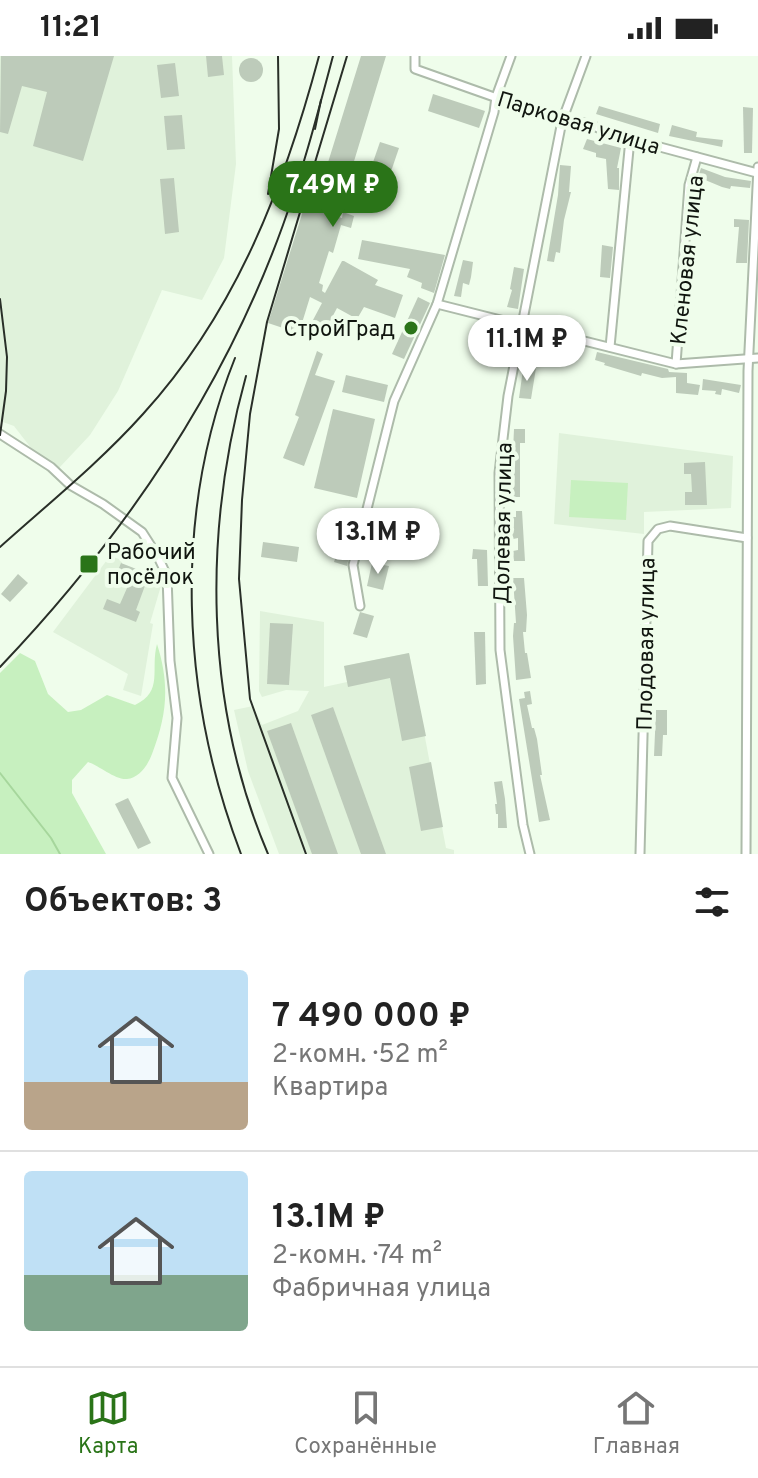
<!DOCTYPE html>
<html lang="ru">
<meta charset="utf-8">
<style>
:root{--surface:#fff;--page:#f2f2f2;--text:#222;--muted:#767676;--line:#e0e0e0;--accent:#2a7418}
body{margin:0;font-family:Overpass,sans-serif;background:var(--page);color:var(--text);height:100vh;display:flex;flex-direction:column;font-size:30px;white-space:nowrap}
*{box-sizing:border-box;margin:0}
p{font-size:26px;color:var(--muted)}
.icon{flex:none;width:44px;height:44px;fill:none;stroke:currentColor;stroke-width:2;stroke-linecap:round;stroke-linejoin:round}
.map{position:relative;height:798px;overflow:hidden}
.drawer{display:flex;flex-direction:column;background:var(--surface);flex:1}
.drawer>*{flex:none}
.price{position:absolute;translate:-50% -68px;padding:0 18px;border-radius:28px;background:#fff;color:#222;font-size:26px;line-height:52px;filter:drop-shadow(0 2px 4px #0008)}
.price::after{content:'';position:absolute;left:50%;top:48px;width:24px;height:18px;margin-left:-12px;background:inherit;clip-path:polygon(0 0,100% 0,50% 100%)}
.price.on{background:var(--accent);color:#fff}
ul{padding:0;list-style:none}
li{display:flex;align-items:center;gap:24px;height:200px;padding:0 24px}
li+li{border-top:2px solid var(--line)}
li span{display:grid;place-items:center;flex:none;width:224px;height:160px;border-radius:8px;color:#555}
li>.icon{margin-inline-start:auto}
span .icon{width:96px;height:96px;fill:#fffc;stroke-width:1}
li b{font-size:34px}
h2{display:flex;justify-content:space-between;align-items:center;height:96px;padding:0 24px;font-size:34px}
.status{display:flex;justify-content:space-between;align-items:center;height:56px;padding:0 40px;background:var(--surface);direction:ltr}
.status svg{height:22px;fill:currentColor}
.dock{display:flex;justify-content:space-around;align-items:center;height:112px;border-top:2px solid var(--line);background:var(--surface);font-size:22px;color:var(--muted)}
.dock a{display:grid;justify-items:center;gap:4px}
.dock .on{color:var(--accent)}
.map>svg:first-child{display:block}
.built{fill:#e0f2db}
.green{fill:#c7f0bf}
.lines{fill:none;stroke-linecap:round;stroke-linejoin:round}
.stream{stroke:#a6d69c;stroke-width:2}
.building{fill:#bdcbba}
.minor-casing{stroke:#adbbaa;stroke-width:11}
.minor{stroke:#fff;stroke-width:7}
.rail{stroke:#292f28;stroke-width:2}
.poi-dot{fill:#2a7418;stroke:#effdeb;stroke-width:3}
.labels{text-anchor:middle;stroke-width:8;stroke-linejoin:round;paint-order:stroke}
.street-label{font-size:22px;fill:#10150f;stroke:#effdeb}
.poi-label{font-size:22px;fill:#10150f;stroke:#effdeb;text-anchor:end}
</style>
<div class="status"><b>11:21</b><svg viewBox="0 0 49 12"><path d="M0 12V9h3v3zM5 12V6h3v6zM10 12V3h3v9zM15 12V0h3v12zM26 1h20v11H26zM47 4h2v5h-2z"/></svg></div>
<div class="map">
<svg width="758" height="798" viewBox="0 0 758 798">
<rect width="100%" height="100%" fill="#effdeb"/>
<g class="built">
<path d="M 0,0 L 232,0 L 236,108 L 224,202 L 202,244 L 162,234 L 118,335 L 90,379 L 59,412 L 35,397 L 14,370 L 0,365 Z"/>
<path d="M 559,377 L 733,400 L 731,452 L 644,456 L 644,478 L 554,468 Z"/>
<path d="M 110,500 L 122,504 L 122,508 L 163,523 L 150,567 L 153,568 L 141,640 L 123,634 L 128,618 L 53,576 Z"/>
<path d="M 260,555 L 324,566 L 324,631 L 347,626 L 344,610 L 409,597 L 446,792 L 454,794 L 454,798 L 279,798 L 248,715 L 234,654 L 253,650 L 262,669 L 298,655 L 309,635 L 286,634 L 262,641 L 259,635 Z"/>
</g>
<g class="green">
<path d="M 571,424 L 628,427 L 626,464 L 569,461 Z"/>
<path d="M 157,588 C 170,629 167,659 152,698 C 148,709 139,722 127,723 C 115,724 100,710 88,706 L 72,724 L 72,737 L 106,798 L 0,798 L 0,617 L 20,597 L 35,605 L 48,638 L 68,656 L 81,654 L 107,639 L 135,649 C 164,635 150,614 157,588 Z"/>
</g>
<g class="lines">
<path class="stream" d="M 0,717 L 51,782 L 60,798"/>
</g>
<g class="building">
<path d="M 1,0 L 114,0 L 83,105 L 33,90 L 47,36 L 22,30 L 8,78 L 0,76 Z"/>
<path d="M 206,0 L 222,0 L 224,19 L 208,21 Z"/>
<path d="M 361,0 L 386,0 L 348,125 L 336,122 L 325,157 L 342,162 L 343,156 L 354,160 L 351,172 L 341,169 L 333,197 L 329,195 L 319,227 L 323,229 L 322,235 L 325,237 L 342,205 L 344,205 L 378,224 L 375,229 L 403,239 L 395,262 L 364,251 L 357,263 L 337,252 L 327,271 L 313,264 L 322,247 L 310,241 L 302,267 L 298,267 L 295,276 L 268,267 L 312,126 L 321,129 Z"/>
<circle cx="251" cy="14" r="12"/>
<path d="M 175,7 L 179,40 L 161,42 L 157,9 Z"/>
<path d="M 433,38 L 485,55 L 479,72 L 428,55 Z"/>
<path d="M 599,50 L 660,68 L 658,77 L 596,58 Z"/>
<path d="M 743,51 L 753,52 L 752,97 L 744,97 Z"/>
<path d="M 182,59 L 185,93 L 167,94 L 164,60 Z"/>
<path d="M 672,69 L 697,76 L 696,81 L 723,84 L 722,91 L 669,80 Z"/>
<path d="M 587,83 L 621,92 L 617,112 L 619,112 L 619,134 L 608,133 L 606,103 L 596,101 L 596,97 L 583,93 Z"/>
<path d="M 380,86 L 399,92 L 382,142 L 363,135 Z"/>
<path d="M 560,109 L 571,110 L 569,136 L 571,136 L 564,164 L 560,197 L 556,196 L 554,206 L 547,205 L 558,139 Z"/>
<path d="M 701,112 L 725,121 L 751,125 L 750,132 L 731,130 L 730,133 L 722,131 L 698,121 Z"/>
<path d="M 174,122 L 179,176 L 165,178 L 160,123 Z"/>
<path d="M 734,163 L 749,164 L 747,207 L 736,207 L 739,171 L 734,171 Z"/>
<path d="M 362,184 L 445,199 L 434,237 L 421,232 L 422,227 L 407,221 L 410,213 L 358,203 Z"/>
<path d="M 602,189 L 613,191 L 610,222 L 600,221 Z"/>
<path d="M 463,204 L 473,206 L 471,221 L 469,229 L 463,227 L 461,241 L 454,240 Z"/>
<path d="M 514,211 L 524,213 L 518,253 L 507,251 L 512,234 L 510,233 Z"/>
<path d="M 418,241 L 430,247 L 404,303 L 392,298 Z"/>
<path d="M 317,295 L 323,298 L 315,319 L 335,325 L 304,410 L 283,402 L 299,361 L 295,359 Z"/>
<path d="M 597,296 L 668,313 L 669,316 L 687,317 L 687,327 L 700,329 L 698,339 L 676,337 L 676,321 L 662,322 L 642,317 L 641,320 L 604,309 L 605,307 L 595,304 Z"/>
<path d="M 528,311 L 536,312 L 531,343 L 519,342 L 523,313 L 527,314 Z"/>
<path d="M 346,319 L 388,329 L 384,346 L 342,336 Z"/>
<path d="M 703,323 L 741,329 L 739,337 L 722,333 L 721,339 L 715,338 L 716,335 L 702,334 Z"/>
<path d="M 333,353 L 375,363 L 357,442 L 314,432 Z"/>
<path d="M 514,373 L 525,373 L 525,387 L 520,387 L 520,441 L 511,441 Z"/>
<path d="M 705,406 L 707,449 L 685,449 L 685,436 L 692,436 L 691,418 L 684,418 L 684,407 Z"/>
<path d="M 516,455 L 522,455 L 525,505 L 514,505 L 513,495 L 518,494 L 518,482 L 513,483 L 510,461 L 516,461 Z"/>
<path d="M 342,456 L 358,459 L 347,510 L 334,506 L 343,477 L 338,476 Z"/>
<path d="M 263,486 L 299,491 L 297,506 L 261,501 Z"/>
<path d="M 473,493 L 487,494 L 488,530 L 478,530 L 477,503 L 472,503 Z"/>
<path d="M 121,507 L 154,520 L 150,529 L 146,527 L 136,554 L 140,556 L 136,566 L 103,553 L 107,543 L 120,548 L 131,523 L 117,517 Z"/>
<path d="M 372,507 L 389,510 L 383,534 L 367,530 Z"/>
<path d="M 18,518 L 28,527 L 10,546 L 1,538 Z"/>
<path d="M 513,522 L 524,522 L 527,559 L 526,576 L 523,576 L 525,597 L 527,597 L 531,622 L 516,624 L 513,580 L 514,567 L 516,567 Z"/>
<path d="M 360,556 L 374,560 L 367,582 L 353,578 Z"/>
<path d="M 270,567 L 293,568 L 289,629 L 267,628 Z"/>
<path d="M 474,576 L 485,576 L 486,628 L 476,629 Z"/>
<path d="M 409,597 L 426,680 L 402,685 L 390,622 L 348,631 L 344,610 Z"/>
<path d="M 530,635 L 532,648 L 527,649 L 532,672 L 534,672 L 537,683 L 542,719 L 540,719 L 550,764 L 539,766 L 519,643 L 525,642 L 524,636 Z"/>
<path d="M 333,651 L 386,798 L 361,798 L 311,659 Z"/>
<path d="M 656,654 L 667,654 L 667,679 L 663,679 L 662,700 L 654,700 Z"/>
<path d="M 291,667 L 338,798 L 312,798 L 267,675 Z"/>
<path d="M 431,706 L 443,771 L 421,775 L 409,711 Z"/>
<path d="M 502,725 L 505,743 L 507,772 L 498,772 L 498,758 L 496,758 L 495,748 L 497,748 L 494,726 Z"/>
<path d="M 128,742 L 151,787 L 138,793 L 115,748 Z"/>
</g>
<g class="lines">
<g class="minor-casing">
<g id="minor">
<path d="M 415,0 L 415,13 L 562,65 L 584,67 L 630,83 L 757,117"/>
<path d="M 437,248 L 676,308 L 758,302"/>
<path d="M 610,291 L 630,83"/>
<path d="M 676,308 L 689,129 L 697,101"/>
<path d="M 0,378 L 51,411 L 70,429 L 103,448 L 142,476 L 158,501 L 167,520 L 170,605 L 177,662 L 172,722 L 209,798"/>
<path d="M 360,550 L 353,509 L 394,345 L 437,248 L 494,56 L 496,41 L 511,0"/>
<path d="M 530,798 L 523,769 L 500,594 L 499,417 L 508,340 L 562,65 L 586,0"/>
<path d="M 640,798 L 648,485 L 658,473 L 670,470 L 747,482"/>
<path d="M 746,798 L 748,315 L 758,111"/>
</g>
</g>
<use href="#minor" class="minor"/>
<g class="rail">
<path d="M 315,73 L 321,44"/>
<path d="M 268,138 L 279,73 L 278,0"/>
<path d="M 0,243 L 7,301 L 6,335 L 0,379"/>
<path d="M 235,302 C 172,459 181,641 241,798"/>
<path d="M 246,320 C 203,475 204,648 268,798"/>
<path d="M 0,491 C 48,448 100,406 143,358 C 236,256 284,131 319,0"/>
<path d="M 0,611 C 121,484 223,335 283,169 C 303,114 318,56 333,0"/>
<path d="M 306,798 L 250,643 L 239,523 L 242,444 L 250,358 L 267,266 L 347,0"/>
</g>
</g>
<g class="poi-dot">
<circle cx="411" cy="272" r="8"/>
<rect x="79" y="498" width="20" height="20" rx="4"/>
</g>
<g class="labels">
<g class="street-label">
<text transform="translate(579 66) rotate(17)" y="8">Парковая улица</text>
<text transform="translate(686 204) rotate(-84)" y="8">Кленовая улица</text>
<text transform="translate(502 467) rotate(-89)" y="8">Долевая улица</text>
<text transform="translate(645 588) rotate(-89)" y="8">Плодовая улица</text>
</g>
<g class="poi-label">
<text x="395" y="280">СтройГрад</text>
<text x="107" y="503" text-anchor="start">Рабочий<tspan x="107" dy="25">посёлок</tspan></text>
</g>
</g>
</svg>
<b class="price on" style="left:333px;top:173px">7.49M ₽</b>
<b class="price" style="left:527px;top:327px">11.1M ₽</b>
<b class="price" style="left:378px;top:520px">13.1M ₽</b>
</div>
<section class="drawer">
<h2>Объектов: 3<svg class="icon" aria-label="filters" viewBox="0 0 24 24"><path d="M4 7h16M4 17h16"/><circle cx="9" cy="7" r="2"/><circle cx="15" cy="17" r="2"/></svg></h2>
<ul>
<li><span style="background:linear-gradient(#bfe0f5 70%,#b9a48a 0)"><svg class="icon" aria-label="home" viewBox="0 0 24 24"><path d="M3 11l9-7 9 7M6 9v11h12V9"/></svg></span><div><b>7 490 000 ₽</b><p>2-комн. · 52 m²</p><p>Квартира</p></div></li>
<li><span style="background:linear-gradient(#bfe0f5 65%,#7fa58c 0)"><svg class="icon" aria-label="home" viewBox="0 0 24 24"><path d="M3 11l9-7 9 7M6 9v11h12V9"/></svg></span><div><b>13.1M ₽</b><p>2-комн. · 74 m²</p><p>Фабричная улица</p></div></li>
</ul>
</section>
<nav class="dock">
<a class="on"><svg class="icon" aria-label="map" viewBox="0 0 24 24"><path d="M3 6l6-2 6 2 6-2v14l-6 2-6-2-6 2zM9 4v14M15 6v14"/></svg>Карта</a>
<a><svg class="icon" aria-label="saved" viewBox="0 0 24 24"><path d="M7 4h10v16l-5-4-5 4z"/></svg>Сохранённые</a>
<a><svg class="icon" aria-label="home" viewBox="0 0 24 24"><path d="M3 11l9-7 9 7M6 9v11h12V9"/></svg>Главная</a>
</nav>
